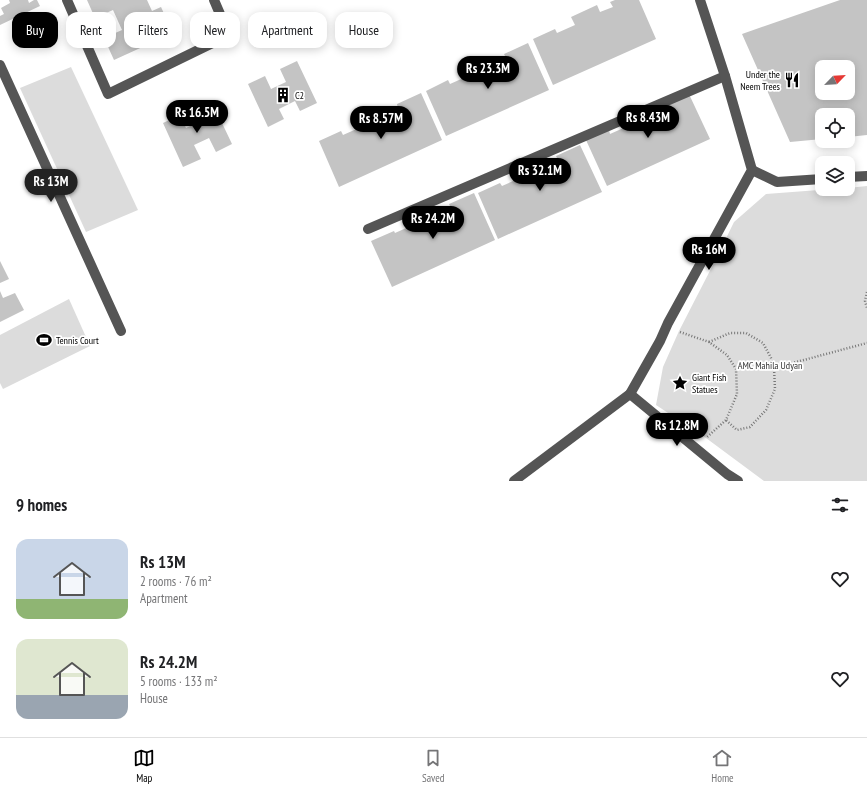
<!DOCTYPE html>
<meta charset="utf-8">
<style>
:root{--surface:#fff;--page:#f6f6f6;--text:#202124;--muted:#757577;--line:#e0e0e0;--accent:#000}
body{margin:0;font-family:"PT Sans Narrow",sans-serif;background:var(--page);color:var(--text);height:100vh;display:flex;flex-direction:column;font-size:15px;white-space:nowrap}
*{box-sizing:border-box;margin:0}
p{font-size:13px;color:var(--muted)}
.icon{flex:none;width:22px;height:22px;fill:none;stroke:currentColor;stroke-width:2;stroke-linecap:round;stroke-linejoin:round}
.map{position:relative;height:481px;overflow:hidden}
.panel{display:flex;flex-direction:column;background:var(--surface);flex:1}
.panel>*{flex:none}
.hud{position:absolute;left:12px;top:12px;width:400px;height:36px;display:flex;gap:8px}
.needle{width:26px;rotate:65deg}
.tools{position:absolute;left:815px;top:60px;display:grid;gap:8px}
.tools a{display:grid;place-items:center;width:40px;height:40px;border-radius:8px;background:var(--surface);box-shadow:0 2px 10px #0003;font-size:20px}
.price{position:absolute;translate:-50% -34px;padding:0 9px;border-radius:14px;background:var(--accent);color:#fff;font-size:13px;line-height:26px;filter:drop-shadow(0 1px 2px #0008)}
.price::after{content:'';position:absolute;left:50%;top:24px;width:12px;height:9px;margin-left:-6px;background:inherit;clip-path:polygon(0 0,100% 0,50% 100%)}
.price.selected{background:#222;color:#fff}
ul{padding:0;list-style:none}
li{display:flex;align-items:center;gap:12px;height:100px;padding:0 16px}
li span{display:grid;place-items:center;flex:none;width:112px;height:80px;border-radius:12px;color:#555}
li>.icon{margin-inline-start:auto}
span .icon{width:48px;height:48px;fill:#fffc;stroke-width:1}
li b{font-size:17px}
h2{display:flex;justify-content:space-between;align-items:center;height:48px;padding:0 16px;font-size:17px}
.tag{padding:0 14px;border-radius:12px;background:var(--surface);box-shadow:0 2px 10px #0003;font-size:14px;line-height:36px}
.tag.selected{background:var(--accent);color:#fff}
.menu{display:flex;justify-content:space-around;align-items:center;height:56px;border-top:1px solid var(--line);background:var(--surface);font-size:11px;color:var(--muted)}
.menu a{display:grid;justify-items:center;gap:2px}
.menu .selected{color:var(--accent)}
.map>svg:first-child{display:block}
.green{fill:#dcdcdc}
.building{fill:#c4c4c4;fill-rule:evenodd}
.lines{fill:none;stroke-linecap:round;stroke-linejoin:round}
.path{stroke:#777;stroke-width:2.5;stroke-dasharray:1 2;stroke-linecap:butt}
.minor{stroke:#555;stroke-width:10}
.labels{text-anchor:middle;stroke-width:3.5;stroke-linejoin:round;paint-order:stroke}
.poi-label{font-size:10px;fill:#000;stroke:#fff;text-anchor:start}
.park-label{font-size:10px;fill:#333;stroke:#fff}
</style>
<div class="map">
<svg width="867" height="481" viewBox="0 0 867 481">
<rect width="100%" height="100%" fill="#fff"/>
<g class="green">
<path d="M 71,67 L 138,210 L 86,232 L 20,88 Z"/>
<path d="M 867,186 L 867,481 L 764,481 L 706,438 L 656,405 L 663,367 L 679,331 L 717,257 L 734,222 L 766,194 L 832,189 L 848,189 L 848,188 Z"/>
<path d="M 69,299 L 90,346 L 3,389 L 0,383 L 0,335 Z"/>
</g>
<g class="building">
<path d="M 9,0 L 28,0 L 29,3 L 34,0 L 37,0 L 40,6 L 0,25 L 0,16 L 4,14 L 1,8 L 10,3 Z"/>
<path d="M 87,0 L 147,0 L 152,11 L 161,7 L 173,33 L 114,60 L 104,38 L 122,30 L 113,10 L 95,18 Z"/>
<path d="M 615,0 L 639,0 L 656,39 L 553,85 L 533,39 L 555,29 L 557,33 L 575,25 L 571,17 L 597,5 L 600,12 L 613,7 L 610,2 Z"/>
<path d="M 840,0 L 867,0 L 867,135 L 848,137 L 848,115 L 822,115 L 822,139 L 790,142 L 742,34 ZM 822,67 L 848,67 L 848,93 L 822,93 Z"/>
<path d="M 528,43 L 549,90 L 446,136 L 426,91 L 448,80 L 450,84 L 468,76 L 464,68 L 490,56 L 493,64 L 506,58 L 504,54 Z"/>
<path d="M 297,61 L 317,103 L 300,111 L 295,101 L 279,109 L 284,119 L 268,127 L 248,84 L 265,76 L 271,89 L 286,82 L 280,69 Z"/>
<path d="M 688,92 L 710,139 L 607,186 L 586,140 L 609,130 L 610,134 L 628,126 L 624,117 L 650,106 L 653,113 L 666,107 L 664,103 Z"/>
<path d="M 421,93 L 442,140 L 339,187 L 319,141 L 341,131 L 343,135 L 361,127 L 357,118 L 383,107 L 386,114 L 398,109 L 397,104 Z"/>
<path d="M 212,102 L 232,144 L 216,152 L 209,138 L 194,145 L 201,159 L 183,167 L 163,123 L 180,115 L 186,128 L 201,121 L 195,110 Z"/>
<path d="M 580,145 L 602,192 L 498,239 L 478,193 L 500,183 L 502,186 L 520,178 L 516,170 L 542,158 L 545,166 L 558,160 L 556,156 Z"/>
<path d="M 474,193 L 495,240 L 392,287 L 371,241 L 394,231 L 395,233 L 413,225 L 409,218 L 435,206 L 439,214 L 451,208 L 449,204 Z"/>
<path d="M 0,261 L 9,279 L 0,283 Z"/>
<path d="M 0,291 L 3,298 L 15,293 L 24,310 L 0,322 Z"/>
</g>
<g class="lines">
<g class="path">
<path d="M 867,292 L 865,301 L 867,308"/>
<path d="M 680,332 L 709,342 L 727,355 L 736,369 L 737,394 L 726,420 L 706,438"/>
<path d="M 709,342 L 730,333 L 746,333 L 763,343 L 771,358 L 774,368 L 775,389 L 766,410 L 750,427 L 737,430 L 726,420"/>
<path d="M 774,368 L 867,343"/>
</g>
<g class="minor">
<path d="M 67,0 L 108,94 L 229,35 L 214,0"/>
<path d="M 0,65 L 121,331"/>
<path d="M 752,170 L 777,182 L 822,179"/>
<path d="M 848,177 L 867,176"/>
<path d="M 368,229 L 725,76"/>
<path d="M 630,394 L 727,474 L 738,481"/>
<path d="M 514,481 L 630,394 L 660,341 L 668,323 L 752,170 L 725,76 L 700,0"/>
</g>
</g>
<defs>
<g id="restaurant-bare" transform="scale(1.2)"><path d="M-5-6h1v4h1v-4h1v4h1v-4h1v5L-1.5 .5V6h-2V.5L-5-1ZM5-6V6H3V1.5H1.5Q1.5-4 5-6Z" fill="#000" stroke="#fff" stroke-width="2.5" paint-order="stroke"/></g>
<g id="building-bare" transform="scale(1.2)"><path d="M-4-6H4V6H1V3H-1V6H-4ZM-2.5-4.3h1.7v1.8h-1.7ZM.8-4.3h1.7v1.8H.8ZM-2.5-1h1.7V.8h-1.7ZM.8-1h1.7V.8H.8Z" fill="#000" stroke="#fff" stroke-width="2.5" paint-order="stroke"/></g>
<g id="stadium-bare" transform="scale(1.2)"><path d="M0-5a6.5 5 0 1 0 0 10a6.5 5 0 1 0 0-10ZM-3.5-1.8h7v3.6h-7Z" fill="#000" stroke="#fff" stroke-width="2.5" paint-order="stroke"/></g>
<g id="sight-bare" transform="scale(1.2)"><path d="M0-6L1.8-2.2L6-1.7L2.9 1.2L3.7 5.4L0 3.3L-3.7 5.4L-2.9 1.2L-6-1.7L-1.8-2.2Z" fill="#000" stroke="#fff" stroke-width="2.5" paint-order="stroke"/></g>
</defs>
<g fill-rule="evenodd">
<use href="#restaurant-bare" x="792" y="80"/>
<use href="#building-bare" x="283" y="95"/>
<use href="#stadium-bare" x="44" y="340"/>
<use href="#sight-bare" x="680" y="383"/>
</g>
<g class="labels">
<g class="poi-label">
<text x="780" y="78" text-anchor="end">Under the<tspan x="780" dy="12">Neem Trees</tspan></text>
<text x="295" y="99">C2</text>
<text x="56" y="344">Tennis Court</text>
<text x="692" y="381">Giant Fish<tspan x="692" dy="12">Statues</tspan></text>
</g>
<g class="park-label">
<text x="770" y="369">AMC Mahila Udyan</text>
</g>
</g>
</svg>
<div class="tools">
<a><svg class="needle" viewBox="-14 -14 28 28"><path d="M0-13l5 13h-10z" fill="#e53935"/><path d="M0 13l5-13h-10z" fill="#757577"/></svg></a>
<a><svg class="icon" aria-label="locate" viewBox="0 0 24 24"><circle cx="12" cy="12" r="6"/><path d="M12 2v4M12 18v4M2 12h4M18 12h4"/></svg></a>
<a><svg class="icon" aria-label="layers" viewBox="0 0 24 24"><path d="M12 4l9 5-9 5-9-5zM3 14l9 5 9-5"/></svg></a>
</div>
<b class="price" style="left:488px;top:90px">Rs 23.3M</b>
<b class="price" style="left:197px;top:134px">Rs 16.5M</b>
<b class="price" style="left:648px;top:139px">Rs 8.43M</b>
<b class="price" style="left:381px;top:140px">Rs 8.57M</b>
<b class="price" style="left:540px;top:192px">Rs 32.1M</b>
<b class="price selected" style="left:51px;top:203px">Rs 13M</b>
<b class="price" style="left:433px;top:240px">Rs 24.2M</b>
<b class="price" style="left:709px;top:271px">Rs 16M</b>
<b class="price" style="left:677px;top:447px">Rs 12.8M</b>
<div class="hud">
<a class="tag selected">Buy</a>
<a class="tag">Rent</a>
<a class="tag">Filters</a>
<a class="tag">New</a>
<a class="tag">Apartment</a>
<a class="tag">House</a>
</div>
</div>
<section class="panel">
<h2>9 homes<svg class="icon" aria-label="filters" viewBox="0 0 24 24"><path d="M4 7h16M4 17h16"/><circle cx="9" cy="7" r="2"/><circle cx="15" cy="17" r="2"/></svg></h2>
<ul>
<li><span style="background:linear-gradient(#c9d6e8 75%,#8fb573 0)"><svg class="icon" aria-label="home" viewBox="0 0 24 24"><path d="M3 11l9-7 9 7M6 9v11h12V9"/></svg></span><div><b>Rs 13M</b><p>2 rooms · 76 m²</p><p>Apartment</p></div><svg class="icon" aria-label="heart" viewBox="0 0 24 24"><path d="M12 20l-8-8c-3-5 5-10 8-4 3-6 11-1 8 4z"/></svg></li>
<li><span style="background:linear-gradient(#dfe7d0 70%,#9aa5b1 0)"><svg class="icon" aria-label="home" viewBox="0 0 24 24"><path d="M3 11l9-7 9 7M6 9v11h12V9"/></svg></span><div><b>Rs 24.2M</b><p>5 rooms · 133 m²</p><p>House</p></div><svg class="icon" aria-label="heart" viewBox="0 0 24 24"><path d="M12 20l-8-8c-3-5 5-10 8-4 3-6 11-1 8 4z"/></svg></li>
</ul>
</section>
<nav class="menu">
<a class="selected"><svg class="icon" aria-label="map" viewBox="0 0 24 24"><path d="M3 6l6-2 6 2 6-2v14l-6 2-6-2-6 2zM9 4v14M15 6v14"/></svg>Map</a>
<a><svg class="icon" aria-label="saved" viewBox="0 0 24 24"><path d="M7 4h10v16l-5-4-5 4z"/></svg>Saved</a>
<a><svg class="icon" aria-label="home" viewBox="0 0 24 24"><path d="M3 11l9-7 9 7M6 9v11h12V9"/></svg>Home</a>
</nav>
